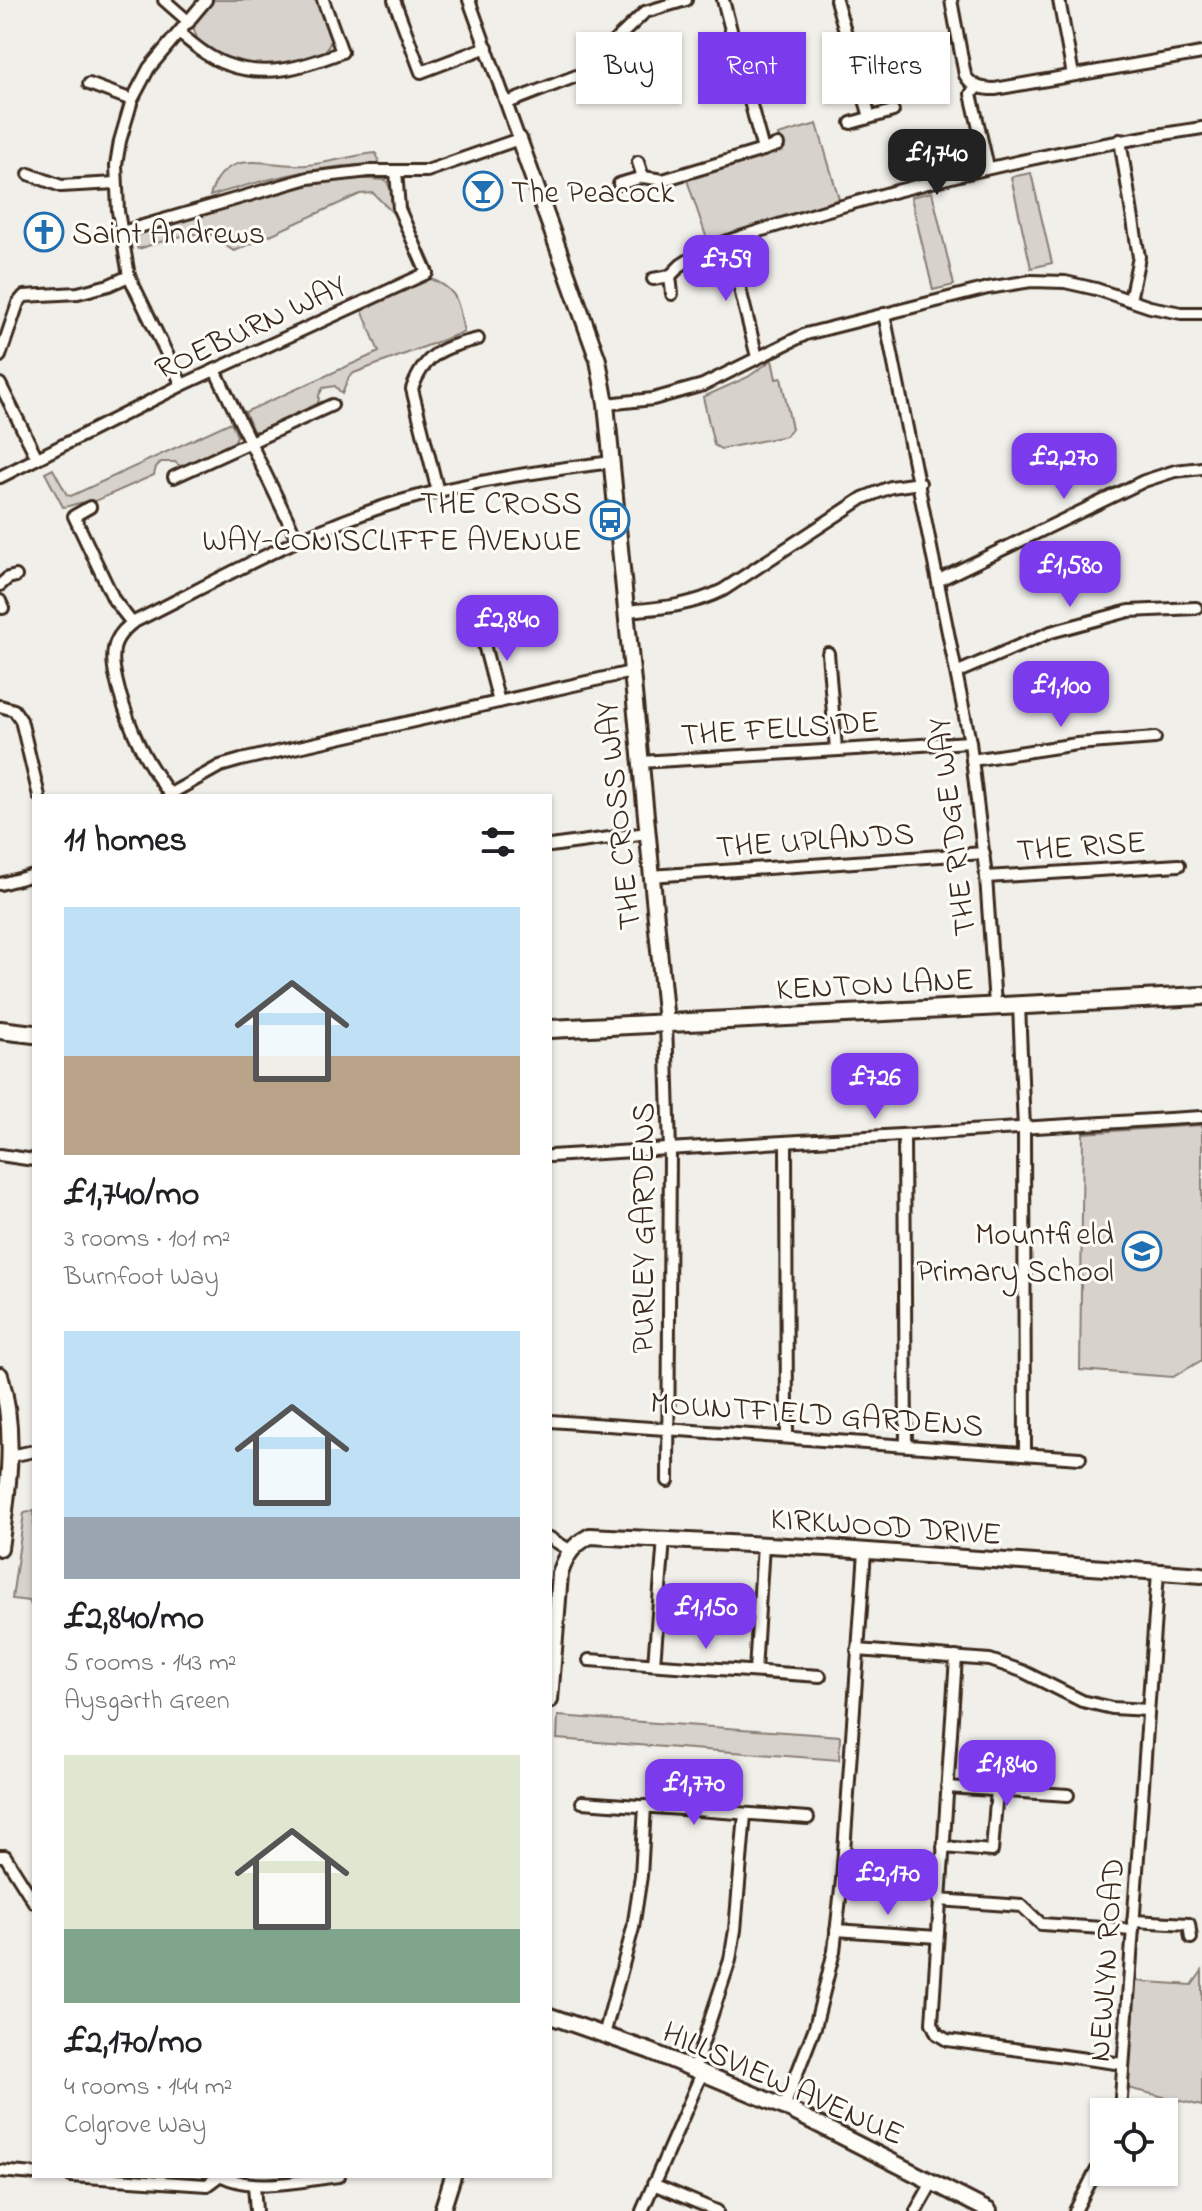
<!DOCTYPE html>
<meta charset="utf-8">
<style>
:root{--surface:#fff;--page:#f2f2f2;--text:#202124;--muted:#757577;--accent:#7c3aed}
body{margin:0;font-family:"Indie Flower",sans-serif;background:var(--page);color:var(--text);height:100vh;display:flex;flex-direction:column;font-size:30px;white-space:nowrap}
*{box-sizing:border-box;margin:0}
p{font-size:26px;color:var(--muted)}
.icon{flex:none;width:44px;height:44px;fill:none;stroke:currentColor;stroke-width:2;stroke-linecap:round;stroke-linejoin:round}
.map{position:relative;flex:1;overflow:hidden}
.sheet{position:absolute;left:32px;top:794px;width:520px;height:1384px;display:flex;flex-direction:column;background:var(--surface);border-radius:0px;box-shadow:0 2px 6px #0004}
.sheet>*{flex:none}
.banner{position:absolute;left:576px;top:32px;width:506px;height:72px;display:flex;gap:16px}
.controls{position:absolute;left:1090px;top:2098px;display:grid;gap:16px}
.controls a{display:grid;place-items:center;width:88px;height:88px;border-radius:0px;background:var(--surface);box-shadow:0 2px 6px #0004;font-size:40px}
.price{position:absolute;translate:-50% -68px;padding:0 18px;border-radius:16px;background:var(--accent);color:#fff;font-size:26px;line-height:52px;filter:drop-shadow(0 2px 4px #0008)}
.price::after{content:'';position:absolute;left:50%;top:48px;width:24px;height:18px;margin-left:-12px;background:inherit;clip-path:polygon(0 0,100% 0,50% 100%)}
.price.active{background:#222;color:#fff}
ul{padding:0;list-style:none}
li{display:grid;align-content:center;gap:16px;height:424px;padding:0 32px}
li span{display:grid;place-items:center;height:248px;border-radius:0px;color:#555}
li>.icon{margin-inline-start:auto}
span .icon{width:144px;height:144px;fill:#fffc;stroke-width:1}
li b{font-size:34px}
h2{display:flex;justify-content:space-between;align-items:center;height:96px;padding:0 32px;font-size:34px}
.pill{padding:0 28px;border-radius:0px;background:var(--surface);box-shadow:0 2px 6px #0004;font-size:28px;line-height:72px}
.pill.active{background:var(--accent);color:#fff}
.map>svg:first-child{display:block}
.green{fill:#d7d2cc;stroke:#897e75;stroke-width:2}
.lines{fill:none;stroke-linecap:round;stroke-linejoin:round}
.street-casing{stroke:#3b2a1e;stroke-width:16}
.secondary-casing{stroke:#3b2a1e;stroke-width:20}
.primary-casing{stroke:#3b2a1e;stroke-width:22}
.street{stroke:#fdfcf7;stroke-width:10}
.secondary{stroke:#fdfcf7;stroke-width:14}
.primary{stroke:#fdfcf7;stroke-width:16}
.labels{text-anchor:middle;stroke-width:6;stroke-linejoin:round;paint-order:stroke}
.poi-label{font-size:32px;fill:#3b2a1e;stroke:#fdfcf7;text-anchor:start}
.street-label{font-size:32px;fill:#3b2a1e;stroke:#fdfcf7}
</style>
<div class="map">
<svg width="1202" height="2211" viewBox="0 0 1202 2211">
<rect width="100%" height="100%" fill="#f1efea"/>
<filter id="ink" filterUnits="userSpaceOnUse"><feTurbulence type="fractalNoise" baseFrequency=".0125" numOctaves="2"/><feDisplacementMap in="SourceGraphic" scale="16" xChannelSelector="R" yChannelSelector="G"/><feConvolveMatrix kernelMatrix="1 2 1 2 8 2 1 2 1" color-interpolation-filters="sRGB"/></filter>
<g filter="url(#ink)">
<g class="green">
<path d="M 213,0 L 320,0 L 333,37 C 330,42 328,50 323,53 C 302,69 246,68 224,57 C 214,52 205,45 197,39 L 193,26 Z"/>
<path d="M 817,124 L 839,199 L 708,242 L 686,177 L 782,148 L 778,135 Z"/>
<path d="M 376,153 L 380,164 C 321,165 265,179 210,196 C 225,144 268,168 307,165 C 330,163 353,155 376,153 Z"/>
<path d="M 1031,173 L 1052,263 L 1031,268 L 1011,177 Z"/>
<path d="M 349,178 L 386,180 L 391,190 L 393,213 L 373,193 L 360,194 L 235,251 C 225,248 223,240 215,236 C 195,228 158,243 138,249 L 135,243 L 139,234 L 277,191 Z"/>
<path d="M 932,192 L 954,285 L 933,290 L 911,197 Z"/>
<path d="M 429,278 C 460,290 458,303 464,332 L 354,373 L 349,377 L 342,394 L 335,386 L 323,388 L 319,395 L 318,407 L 262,431 L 253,431 L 245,412 L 379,352 L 360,305 Z"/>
<path d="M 772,360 L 776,379 L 781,378 L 792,429 L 786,436 L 721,449 L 714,445 L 703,397 L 748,377 Z"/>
<path d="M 231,422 L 237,436 L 233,445 L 181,467 L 175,462 L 161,462 L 156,467 L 154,475 L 91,503 C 82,500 73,506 63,507 L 45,473 L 53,469 L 67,495 L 71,496 Z"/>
<path d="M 1202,1125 L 1202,1360 L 1173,1377 L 1080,1370 L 1083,1133 Z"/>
<path d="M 34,1511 L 34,1611 L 29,1601 L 12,1599 L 24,1513 Z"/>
<path d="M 558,1716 L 840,1736 L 839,1760 L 557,1739 Z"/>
<path d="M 1202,1971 L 1202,2106 L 1127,2088 L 1133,1981 L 1192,1985 Z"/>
</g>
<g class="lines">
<g class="street-casing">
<g id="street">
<path d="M 164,0 L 189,22"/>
<path d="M 394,0 L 421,72 L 487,47"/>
<path d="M 836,0 L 870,117"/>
<path d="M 951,0 L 965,75 C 972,87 982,89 995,89 L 1202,53"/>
<path d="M 1059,0 L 1073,75"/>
<path d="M 179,33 C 193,44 208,58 226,64 C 266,79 303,67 342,52 L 323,0"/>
<path d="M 89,84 L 132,100"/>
<path d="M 977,87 L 971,94 L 988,167"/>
<path d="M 507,103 L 579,75 L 645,12 L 686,0"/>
<path d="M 851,123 L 893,111"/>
<path d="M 1120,140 L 1139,257 L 1130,300"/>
<path d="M 763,150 L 778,145"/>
<path d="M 29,174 L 61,186 L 116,183"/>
<path d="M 643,177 L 663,180 L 763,150 L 723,0"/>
<path d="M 619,184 L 643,177 L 638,162"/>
<path d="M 122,232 L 308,178 L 369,171 L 427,171 L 519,139 L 469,0"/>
<path d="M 728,241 L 757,357"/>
<path d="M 670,276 L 681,265 L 707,248 C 870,193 1032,153 1202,128"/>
<path d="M 653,279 L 670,276 L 672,294"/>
<path d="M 884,314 L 970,742 L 986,877 L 995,1005"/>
<path d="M 0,356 L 18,303 L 24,296 L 78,293 L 109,285 L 129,276"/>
<path d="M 215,370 L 298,541"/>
<path d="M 0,384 L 37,458"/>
<path d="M 182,385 L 129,276 L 118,211 L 116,165 L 120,141 L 132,100 L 149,68 L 206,0"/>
<path d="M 606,404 L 653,399 L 703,385 L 806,334 L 988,288 L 1031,281 L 1065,282 L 1096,289 L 1150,307 L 1181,313 L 1202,313"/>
<path d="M 0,477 L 182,385 L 427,273 L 399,209 L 396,171"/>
<path d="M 174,477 L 332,405"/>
<path d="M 438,492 L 412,389 C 425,353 444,347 478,339"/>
<path d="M 90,507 L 74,516 L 114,600 L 132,623 C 126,628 120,633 116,642 C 110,657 115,675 119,691 C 132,735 144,759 171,796"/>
<path d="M 939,580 L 1144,481 L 1175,471 L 1202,468"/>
<path d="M 0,585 L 8,578 L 16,576"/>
<path d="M 0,601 L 3,608"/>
<path d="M 626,611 C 661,608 691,606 723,590 L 863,498 L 891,487 L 920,483"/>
<path d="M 132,623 C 219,580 307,529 401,501 C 470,481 541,471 612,462"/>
<path d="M 481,633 L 499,702"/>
<path d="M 828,653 L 836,749"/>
<path d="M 958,672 L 1051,632 L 1129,611 L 1196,608"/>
<path d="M 0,706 L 14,710 L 21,720 L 39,796"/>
<path d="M 972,760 L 1077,744 L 1155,738"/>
<path d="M 640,762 L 970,742"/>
<path d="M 170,794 L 220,766 L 241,760 L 631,672"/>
<path d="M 550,846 L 647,833"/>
<path d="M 650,876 L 984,853"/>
<path d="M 986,877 L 1179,865"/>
<path d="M 0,884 L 34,875"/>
<path d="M 1019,1005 L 1024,1129 L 1025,1454"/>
<path d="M 666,1022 L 670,1150 L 668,1481"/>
<path d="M 904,1136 L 906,1445"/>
<path d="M 786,1143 L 787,1437"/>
<path d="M 0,1155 L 34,1160"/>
<path d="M 550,1156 L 1202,1117"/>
<path d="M 550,1421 L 1080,1458"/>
<path d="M 11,1456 L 34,1451"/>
<path d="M 550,1538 L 571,1551"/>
<path d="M 857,1650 L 990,1660 L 1022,1671 L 1082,1701 L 1112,1708 L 1148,1710"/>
<path d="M 956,1657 L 932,2023 L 937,2034 L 947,2040 L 1123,2064"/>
<path d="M 589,1660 L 820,1676"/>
<path d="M 654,1664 L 664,1539"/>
<path d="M 755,1671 L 763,1545"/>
<path d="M 947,1787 L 1068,1795"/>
<path d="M 582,1802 L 808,1818"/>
<path d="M 943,1847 L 992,1851 L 997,1790"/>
<path d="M 0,1856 L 5,1856 L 34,1902"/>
<path d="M 939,1900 L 1022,1906 L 1041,1924 L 1133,1930"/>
<path d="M 1133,1921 L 1189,1924 L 1191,1938"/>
<path d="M 836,1930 L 937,1937"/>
<path d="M 604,2035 L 633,1928 L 641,1876 L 645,1806"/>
<path d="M 694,2069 L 730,1960 L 735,1930 L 745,1814"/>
<path d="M 784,2107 L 815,2027 L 834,1951 L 842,1880 L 865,1551"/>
<path d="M 1120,2112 L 1158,1572"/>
<path d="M 0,2171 L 34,2174"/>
<path d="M 71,2176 L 207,2185 L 219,2176"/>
<path d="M 222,2176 C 257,2193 302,2180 339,2176"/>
<path d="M 653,2184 L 717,2211"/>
<path d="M 254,2185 L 256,2211"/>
<path d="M 642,2211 L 702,2073"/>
<path d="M 916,2211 L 933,2181"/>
<path d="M 1075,2211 L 1104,2156"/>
</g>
</g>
<g class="secondary-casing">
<g id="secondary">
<path d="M 519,139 L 598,360 L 606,404 L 666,1022"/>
<path d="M 0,1375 C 17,1432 8,1491 0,1548"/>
<path d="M 550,1700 L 560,1574 C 566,1555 573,1545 590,1536 L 827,1548 L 1202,1575"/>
<path d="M 550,2016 L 650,2051 L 784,2107 L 989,2211"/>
<path d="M 442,2211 L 453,2176"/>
</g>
</g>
<g class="primary-casing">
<g id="primary">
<path d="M 550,1029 L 1202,996"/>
<path d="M 0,1030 L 34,1034"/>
</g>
</g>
<use href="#street" class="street"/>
<use href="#secondary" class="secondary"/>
<use href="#primary" class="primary"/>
</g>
</g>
<defs>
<g id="bar-ring" transform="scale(2)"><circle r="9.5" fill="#fdfcf7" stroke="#1f6fb2" stroke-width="1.5"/><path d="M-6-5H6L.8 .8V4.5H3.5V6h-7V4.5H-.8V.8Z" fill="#1f6fb2"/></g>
<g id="church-ring" transform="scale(2)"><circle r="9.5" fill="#fdfcf7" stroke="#1f6fb2" stroke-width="1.5"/><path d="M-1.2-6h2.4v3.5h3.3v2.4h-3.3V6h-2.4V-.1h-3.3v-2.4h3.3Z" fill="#1f6fb2"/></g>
<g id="bus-ring" transform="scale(2)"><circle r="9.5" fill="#fdfcf7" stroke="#1f6fb2" stroke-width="1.5"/><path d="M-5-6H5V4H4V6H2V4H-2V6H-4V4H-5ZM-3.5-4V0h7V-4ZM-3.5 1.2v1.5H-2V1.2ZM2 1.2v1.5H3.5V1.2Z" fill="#1f6fb2"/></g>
<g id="school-ring" transform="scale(2)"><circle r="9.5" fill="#fdfcf7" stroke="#1f6fb2" stroke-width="1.5"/><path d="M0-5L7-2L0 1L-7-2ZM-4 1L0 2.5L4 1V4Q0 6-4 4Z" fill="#1f6fb2"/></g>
</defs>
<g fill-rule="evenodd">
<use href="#bar-ring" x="483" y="191"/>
<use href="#church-ring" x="44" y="232"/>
<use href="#bus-ring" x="610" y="520"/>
<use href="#school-ring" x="1142" y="1251"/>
</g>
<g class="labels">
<g class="poi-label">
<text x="511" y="202">The Peacock</text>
<text x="72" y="243">Saint Andrews</text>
<text x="582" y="513" text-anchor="end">THE CROSS<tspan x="582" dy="37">WAY-CONISCLIFFE AVENUE</tspan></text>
<text x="1114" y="1244" text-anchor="end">Mountfield<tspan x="1114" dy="37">Primary School</tspan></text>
</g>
<g class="street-label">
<text transform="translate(250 326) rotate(-25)" y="11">ROEBURN WAY</text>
<text transform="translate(780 727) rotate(-4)" y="11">THE FELLSIDE</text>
<text transform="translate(617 816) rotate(-96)" y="11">THE CROSS WAY</text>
<text transform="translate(951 827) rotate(-97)" y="11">THE RIDGE WAY</text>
<text transform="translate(815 839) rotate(-4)" y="11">THE UPLANDS</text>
<text transform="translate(1081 845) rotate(-4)" y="11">THE RISE</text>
<text transform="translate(875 983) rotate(-3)" y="11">KENTON LANE</text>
<text transform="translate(642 1228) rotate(-90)" y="11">PURLEY GARDENS</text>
<text transform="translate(817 1413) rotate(4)" y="11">MOUNTFIELD GARDENS</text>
<text transform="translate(886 1525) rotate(4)" y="11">KIRKWOOD DRIVE</text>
<text transform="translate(1105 1960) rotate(-86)" y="11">NEWLYN ROAD</text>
<text transform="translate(784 2082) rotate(24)" y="11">HILLSVIEW AVENUE</text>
</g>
</g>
</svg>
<div class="controls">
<a><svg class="icon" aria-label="locate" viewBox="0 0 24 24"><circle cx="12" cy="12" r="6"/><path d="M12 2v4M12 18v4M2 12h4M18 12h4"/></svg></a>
</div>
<b class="price active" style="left:937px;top:197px">£1,740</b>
<b class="price" style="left:726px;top:303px">£759</b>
<b class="price" style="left:1064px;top:501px">£2,270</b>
<b class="price" style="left:1070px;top:609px">£1,580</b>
<b class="price" style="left:507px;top:663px">£2,840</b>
<b class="price" style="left:1061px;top:729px">£1,100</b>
<b class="price" style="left:875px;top:1121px">£726</b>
<b class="price" style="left:706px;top:1651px">£1,150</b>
<b class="price" style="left:1007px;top:1808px">£1,840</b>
<b class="price" style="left:694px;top:1827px">£1,770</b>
<b class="price" style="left:888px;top:1917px">£2,170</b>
<div class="banner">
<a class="pill">Buy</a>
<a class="pill active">Rent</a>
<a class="pill">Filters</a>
</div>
<section class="sheet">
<h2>11 homes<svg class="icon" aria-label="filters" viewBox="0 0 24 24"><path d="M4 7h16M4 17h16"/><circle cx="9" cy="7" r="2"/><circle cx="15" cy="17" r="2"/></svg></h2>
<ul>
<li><span style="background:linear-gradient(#bfe0f5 60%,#b9a48a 0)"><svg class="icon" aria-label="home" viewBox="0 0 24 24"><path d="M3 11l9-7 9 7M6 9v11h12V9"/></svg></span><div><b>£1,740/mo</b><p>3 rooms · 101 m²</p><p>Burnfoot Way</p></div></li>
<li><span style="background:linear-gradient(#bfe0f5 75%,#9aa5b1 0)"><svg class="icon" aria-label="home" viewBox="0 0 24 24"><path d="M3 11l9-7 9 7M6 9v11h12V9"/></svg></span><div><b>£2,840/mo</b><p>5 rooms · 143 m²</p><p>Aysgarth Green</p></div></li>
<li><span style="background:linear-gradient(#dfe7d0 70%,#7fa58c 0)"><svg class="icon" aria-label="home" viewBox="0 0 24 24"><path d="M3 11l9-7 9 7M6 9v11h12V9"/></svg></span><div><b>£2,170/mo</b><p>4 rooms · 144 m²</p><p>Colgrove Way</p></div></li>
</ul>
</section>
</div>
